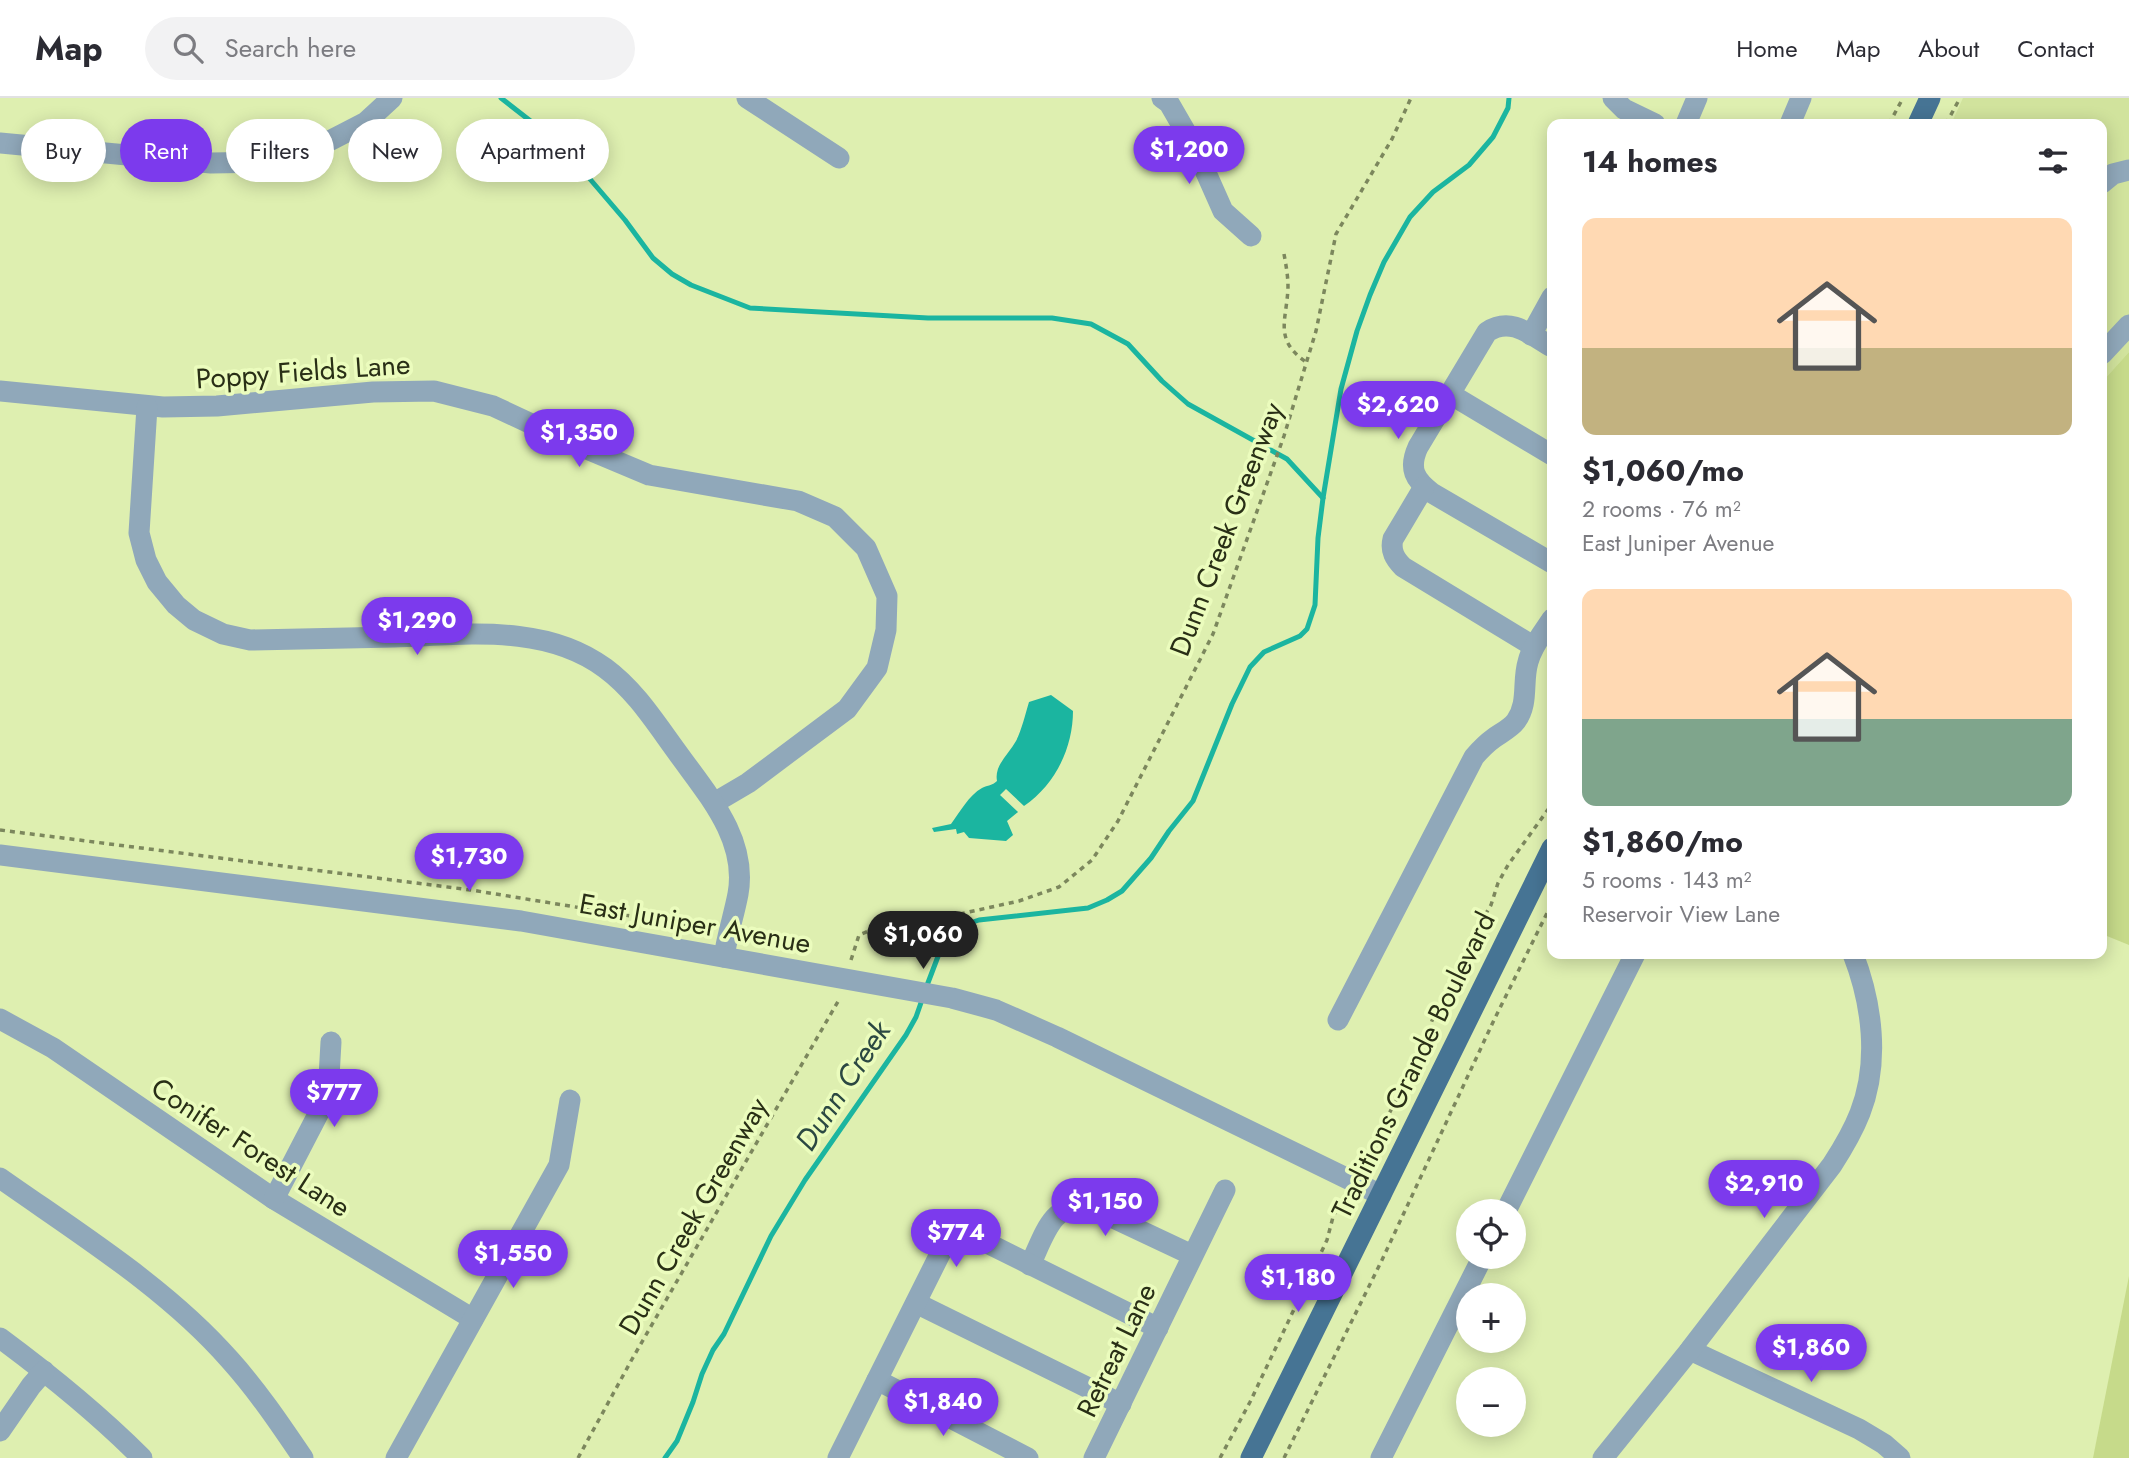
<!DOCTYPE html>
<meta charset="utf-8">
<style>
:root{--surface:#fff;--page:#f2f2f3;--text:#2b2b33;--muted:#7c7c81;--line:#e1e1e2;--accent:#7c3aed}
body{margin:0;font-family:Jost,sans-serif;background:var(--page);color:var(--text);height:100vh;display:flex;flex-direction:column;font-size:26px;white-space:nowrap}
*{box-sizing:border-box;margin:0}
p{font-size:23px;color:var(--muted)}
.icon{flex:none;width:38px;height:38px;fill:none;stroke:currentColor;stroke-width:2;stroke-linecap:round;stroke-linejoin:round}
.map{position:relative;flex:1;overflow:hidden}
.details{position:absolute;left:1547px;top:21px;width:560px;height:840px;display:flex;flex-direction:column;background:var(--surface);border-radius:14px;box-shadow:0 4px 18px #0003}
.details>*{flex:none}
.top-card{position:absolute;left:21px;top:21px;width:665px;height:63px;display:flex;gap:14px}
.buttons{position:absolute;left:1456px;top:1101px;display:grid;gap:14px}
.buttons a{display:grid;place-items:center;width:70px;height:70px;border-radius:50%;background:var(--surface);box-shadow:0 4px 18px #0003;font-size:35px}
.price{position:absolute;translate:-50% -60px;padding:0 16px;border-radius:24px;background:var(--accent);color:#fff;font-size:23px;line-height:46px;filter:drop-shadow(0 2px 4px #0008)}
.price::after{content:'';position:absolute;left:50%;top:42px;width:21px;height:16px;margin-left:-10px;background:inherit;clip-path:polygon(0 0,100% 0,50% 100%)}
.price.active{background:#222;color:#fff}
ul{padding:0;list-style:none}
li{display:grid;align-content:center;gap:14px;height:371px;padding:0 35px}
li span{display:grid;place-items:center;height:217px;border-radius:14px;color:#555}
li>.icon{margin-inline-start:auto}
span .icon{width:126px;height:126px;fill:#fffc;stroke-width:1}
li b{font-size:30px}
h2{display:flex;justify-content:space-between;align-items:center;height:84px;padding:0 35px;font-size:30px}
.chip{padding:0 24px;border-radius:32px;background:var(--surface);box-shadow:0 4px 18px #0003;font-size:24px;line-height:63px}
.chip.active{background:var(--accent);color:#fff}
header{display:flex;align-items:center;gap:42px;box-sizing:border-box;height:98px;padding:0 35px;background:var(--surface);border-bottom:2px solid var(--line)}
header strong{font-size:33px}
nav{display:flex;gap:38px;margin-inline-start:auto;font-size:24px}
.search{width:490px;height:63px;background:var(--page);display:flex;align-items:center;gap:18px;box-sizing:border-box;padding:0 24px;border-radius:38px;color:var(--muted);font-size:26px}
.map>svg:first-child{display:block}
.built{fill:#d1e39d}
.green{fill:#c6da8a}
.water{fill:#1bb5a0}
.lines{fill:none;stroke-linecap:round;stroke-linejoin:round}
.stream{stroke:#1bb5a0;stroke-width:5}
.path{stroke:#7c875d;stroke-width:3.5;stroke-dasharray:5 5;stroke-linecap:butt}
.minor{stroke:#90a8ba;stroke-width:21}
.major{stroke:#467494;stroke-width:21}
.labels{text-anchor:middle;stroke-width:7;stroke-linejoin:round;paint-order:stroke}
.street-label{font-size:28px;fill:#292f16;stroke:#ebfcbd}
.water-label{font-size:30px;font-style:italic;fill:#2b4842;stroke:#ebfcbd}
</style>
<header>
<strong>Map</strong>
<div class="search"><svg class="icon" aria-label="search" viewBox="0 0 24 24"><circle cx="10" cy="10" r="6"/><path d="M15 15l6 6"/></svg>Search here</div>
<nav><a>Home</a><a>Map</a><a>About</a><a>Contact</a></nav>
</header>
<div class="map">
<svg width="2129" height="1360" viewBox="0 0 2129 1360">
<rect width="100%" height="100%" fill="#deefb0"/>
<path class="built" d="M 1963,0 L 2129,0 L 2129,254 L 2102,284 L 2102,26 L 1951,26 Z"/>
<g class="green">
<path d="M 2129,254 L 2129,847 L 2102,836 L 2102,284 Z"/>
<path d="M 2129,1178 L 2129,1360 L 2093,1360 Z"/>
</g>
<path class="water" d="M 1051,597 L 1073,613 C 1073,650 1055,687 1024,708 L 1006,691 L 1000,697 L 1018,714 L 1007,723 L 1013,737 L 1006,743 L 969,740 L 964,734 L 957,736 L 956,731 L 934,734 L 932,730 L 951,726 C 960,714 969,697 982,690 C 988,687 992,688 997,683 C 994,667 1009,656 1016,643 C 1022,631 1025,617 1029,604 Z"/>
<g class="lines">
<g class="stream">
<path d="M 501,0 L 560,46 L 625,122 L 653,160 L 672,176 L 691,187 L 750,210 L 928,220 L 1052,220 L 1091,226 L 1128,246 L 1162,283 L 1188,306 L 1287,361 L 1323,400"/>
<path d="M 926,890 L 945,840 L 955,830 L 979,822 L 1088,810 L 1107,802 L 1122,793 L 1151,760 L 1169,733 L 1193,703 L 1232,606 L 1250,569 L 1264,554 L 1300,538 L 1307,531 L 1315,507 L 1318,440 L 1323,400 L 1341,291 L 1357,233 L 1370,197 L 1384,164 L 1410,119 L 1433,94 L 1469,67 L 1493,39 L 1508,10 L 1509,0"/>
<path d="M 665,1360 L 677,1343 L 693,1304 L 702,1276 L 713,1252 L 724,1236 L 771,1138 L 805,1082 L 906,937 L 916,919 L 923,899"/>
</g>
<g class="path">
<path d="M 1889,26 L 1903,0"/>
<path d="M 1946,26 L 1960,0"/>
<path d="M 1284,156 C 1286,167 1288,178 1288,189 C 1287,222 1273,241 1306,264"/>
<path d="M 0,732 L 471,792 L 711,831"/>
<path d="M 748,838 L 778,848"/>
<path d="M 851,862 L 859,837 L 883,827 L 946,819 L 1019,803 L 1059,789 L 1092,762 L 1118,723 L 1213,536 L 1284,338 L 1316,233 L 1336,136 L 1392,41 L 1411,0"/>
<path d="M 1358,1064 L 1367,1058 L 1416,964 L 1435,915 L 1462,868 L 1475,834 L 1491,807 L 1498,785 L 1508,767 L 1552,706"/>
<path d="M 578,1360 L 631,1263 L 840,900"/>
<path d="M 1220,1360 L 1250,1304 L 1327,1142 L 1333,1119 L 1342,1100"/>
<path d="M 1284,1360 L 1382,1162 L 1494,922 L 1552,805"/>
</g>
<g class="minor">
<path d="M 747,0 L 839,60"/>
<path d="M 1162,0 L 1169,5 L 1195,50 L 1223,113 L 1251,138"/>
<path d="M 1613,0 L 1624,11 L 1655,26"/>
<path d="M 1686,26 L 1697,0"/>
<path d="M 1790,26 L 1801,0"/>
<path d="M 0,45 L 211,65 L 263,64 L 306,55 L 366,24 L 392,0"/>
<path d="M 2102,85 L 2113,76 L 2129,72"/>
<path d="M 1531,237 L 1552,199"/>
<path d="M 1552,249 C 1531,237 1511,218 1487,234 L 1418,349 C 1408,371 1415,382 1432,395 L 1552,465"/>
<path d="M 2102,256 L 2129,227"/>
<path d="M 0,293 L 163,309 L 217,308 L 373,294 L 434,293 L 493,308 L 568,343 L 649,377 L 798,403 L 835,419 L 866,450 L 887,498 L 886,532 L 877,570 L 847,611 L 748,685 L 714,705"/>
<path d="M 1450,296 L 1552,357"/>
<path d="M 147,309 L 139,435 L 146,462 L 157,484 L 176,507 L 194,522 L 223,536 L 250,542 C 298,541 346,540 394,539 C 464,537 544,525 605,570 C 635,592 655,624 677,654 C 707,696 748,741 738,796 C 734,817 727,838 724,859"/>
<path d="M 1424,389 L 1393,441 C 1390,453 1395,461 1403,469 L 1533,548"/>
<path d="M 0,757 L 521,823 L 952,900 L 996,912 L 1057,939 L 1381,1097"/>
<path d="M 0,921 L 53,950 L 274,1101 L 473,1221"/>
<path d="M 1338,922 L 1474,659 C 1480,652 1487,645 1494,640 C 1501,635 1511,630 1516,623 C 1529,605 1522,584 1528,564 C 1532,548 1543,535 1552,521"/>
<path d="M 0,1080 C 78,1135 167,1190 230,1262 C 257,1292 280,1326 303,1360"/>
<path d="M 274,1101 L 328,997 L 331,944"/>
<path d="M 1506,1113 L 1635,856"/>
<path d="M 1030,1167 C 1044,1139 1051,1104 1088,1108 L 1192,1157"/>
<path d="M 916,1205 L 1121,1306"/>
<path d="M 0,1240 C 50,1277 98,1316 142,1360"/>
<path d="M 1690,1252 L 1859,1331 L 1884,1346 L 1900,1360"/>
<path d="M 877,1282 L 1028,1360"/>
<path d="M 0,1333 L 31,1288 L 44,1273"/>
<path d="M 396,1360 L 559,1067 L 570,1002"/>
<path d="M 838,1360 L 947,1142 L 967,1135 L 1158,1230"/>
<path d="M 1094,1360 L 1225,1092"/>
<path d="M 1381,1360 L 1483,1158"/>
<path d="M 1603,1360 L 1690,1252 L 1832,1067 C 1843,1050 1853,1033 1860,1015 C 1880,964 1872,905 1853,856"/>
</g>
<g class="major">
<path d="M 1918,26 L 1930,0"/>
<path d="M 1251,1360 L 1552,750"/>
</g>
</g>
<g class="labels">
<g class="street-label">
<text transform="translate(303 273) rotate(-4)" y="10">Poppy Fields Lane</text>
<text transform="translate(1226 431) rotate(-69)" y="10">Dunn Creek Greenway</text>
<text transform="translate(695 825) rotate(10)" y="10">East Juniper Avenue</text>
<text transform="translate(1413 967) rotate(-64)" y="10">Traditions Grande Boulevard</text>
<text transform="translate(251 1049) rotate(33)" y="10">Conifer Forest Lane</text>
<text transform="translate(693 1118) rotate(-60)" y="10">Dunn Creek Greenway</text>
<text transform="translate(1116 1252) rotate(-64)" y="10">Retreat Lane</text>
</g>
<g class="water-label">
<text transform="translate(843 988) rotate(-57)" y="10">Dunn Creek</text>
</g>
</g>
</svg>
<div class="buttons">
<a><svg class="icon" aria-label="locate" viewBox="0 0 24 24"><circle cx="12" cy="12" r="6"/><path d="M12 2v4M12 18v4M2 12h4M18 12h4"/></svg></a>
<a>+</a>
<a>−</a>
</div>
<b class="price" style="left:1189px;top:88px">$1,200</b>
<b class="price" style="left:1398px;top:343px">$2,620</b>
<b class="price" style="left:579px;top:371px">$1,350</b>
<b class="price" style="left:417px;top:559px">$1,290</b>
<b class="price" style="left:469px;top:795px">$1,730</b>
<b class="price active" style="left:923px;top:873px">$1,060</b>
<b class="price" style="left:334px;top:1031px">$777</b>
<b class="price" style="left:1764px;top:1122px">$2,910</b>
<b class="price" style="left:1105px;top:1140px">$1,150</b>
<b class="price" style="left:956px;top:1171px">$774</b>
<b class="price" style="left:513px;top:1192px">$1,550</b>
<b class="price" style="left:1298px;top:1216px">$1,180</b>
<b class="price" style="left:1811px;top:1286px">$1,860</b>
<b class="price" style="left:943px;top:1340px">$1,840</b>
<div class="top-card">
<a class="chip">Buy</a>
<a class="chip active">Rent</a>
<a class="chip">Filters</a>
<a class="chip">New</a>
<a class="chip">Apartment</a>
</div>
<section class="details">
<h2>14 homes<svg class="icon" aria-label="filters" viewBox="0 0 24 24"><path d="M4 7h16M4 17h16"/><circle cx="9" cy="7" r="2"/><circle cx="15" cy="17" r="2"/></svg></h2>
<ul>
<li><span style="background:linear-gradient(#ffd9b3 60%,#c2b280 0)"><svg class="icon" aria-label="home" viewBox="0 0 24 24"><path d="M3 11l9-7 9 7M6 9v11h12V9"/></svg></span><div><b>$1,060/mo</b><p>2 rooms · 76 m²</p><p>East Juniper Avenue</p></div></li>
<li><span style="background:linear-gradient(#ffd9b3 60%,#7fa58c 0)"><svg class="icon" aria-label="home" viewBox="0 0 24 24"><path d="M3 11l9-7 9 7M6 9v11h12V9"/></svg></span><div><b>$1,860/mo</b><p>5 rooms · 143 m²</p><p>Reservoir View Lane</p></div></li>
</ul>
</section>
</div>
